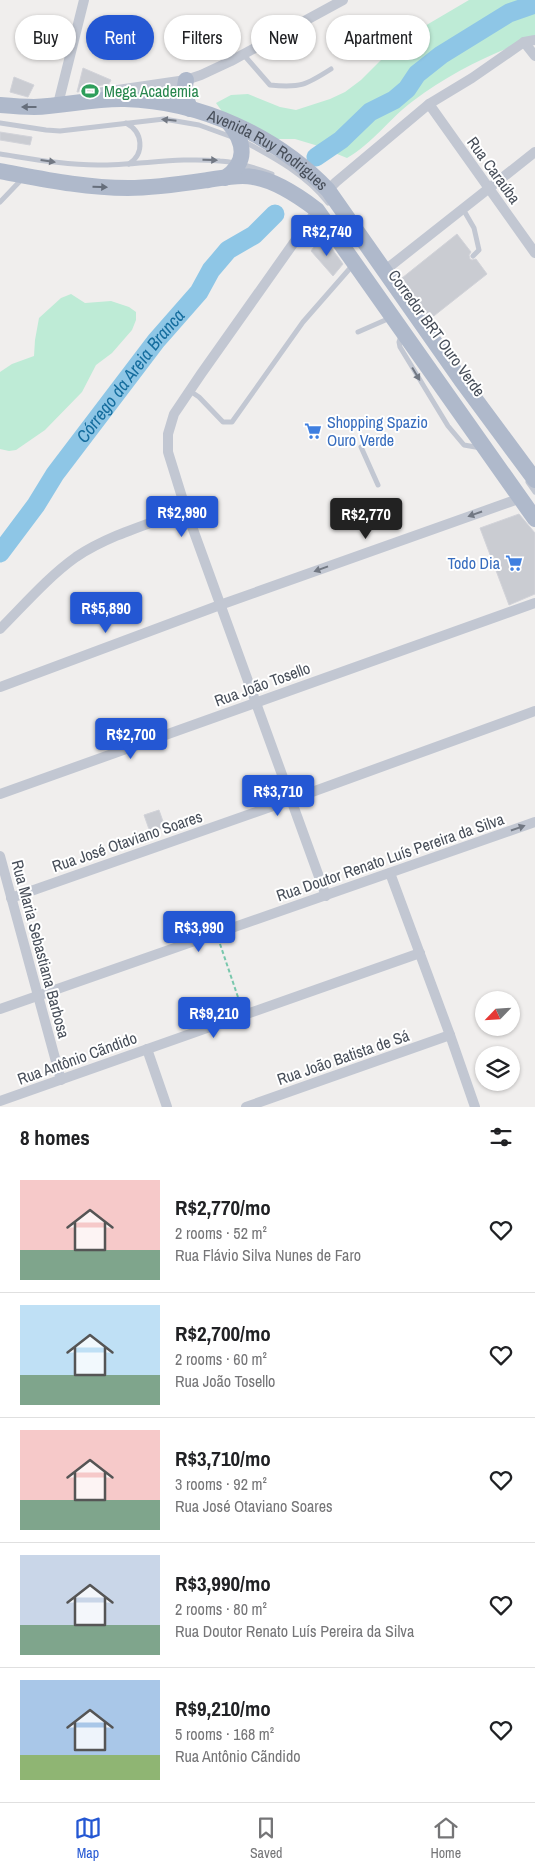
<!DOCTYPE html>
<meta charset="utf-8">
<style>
:root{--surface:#fff;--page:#f2f2f2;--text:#202124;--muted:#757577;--line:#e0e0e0;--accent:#2457d3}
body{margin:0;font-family:"Archivo Narrow",sans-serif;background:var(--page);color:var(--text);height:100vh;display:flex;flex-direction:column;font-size:19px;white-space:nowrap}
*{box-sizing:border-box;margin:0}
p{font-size:16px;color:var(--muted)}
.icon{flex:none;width:28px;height:28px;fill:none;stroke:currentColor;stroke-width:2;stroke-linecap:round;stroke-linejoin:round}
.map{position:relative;height:1107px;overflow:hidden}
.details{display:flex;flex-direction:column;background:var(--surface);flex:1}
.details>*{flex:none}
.hud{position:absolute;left:15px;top:15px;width:505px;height:45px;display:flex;gap:10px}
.needle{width:32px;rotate:245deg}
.tools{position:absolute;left:475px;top:991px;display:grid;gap:10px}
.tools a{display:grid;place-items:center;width:45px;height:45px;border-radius:50%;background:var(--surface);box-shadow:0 1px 4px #0004;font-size:25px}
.price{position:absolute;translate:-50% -42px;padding:0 11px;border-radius:5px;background:var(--accent);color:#fff;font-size:16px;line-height:32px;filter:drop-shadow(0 1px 2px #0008)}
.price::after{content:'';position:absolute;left:50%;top:30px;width:15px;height:11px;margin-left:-8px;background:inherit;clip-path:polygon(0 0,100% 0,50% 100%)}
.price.current{background:#222;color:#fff}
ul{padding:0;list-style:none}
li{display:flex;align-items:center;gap:15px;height:125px;padding:0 20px}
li+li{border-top:1px solid var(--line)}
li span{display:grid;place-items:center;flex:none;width:140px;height:100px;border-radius:0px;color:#555}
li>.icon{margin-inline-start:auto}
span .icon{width:60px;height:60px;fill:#fffc;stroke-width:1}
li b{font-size:21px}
h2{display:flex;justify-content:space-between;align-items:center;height:60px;padding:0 20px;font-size:21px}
.chip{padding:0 18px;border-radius:22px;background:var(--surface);box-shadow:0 1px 4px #0004;font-size:18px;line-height:45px}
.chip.current{background:var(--accent);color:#fff}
.tab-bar{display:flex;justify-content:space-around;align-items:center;height:70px;border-top:1px solid var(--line);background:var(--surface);font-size:14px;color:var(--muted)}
.tab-bar a{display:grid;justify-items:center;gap:2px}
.tab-bar .current{color:var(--accent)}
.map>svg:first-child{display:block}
.green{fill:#beebd6}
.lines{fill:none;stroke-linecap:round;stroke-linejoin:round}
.river{stroke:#8ec6e6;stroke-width:19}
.building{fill:#caccd2;stroke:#d2d3d9}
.path{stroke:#78c7ac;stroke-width:2;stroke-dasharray:4 2.5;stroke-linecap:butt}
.lane{stroke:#c2c7d2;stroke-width:5}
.street{stroke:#c2c7d2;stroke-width:10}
.primary{stroke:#afb9cb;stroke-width:16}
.oneway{fill:#666e7b}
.oneway2{fill:#727883}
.labels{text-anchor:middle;stroke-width:4;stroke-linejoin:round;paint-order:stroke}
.leisure-label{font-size:16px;fill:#27864d;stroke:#fff;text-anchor:start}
.street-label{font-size:16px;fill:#474e59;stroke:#fff}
.shop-label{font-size:16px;fill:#366cbe;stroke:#fff;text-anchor:start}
.water-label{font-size:18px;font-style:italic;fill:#156d9e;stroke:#fff}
</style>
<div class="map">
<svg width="535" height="1107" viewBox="0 0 535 1107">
<rect width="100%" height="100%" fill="#f0eeed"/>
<g class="green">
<path d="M 469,0 L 535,0 L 535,38 C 492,53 450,73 413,101 C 390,118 372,144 347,158 L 315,145 L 295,139 L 275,139 L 226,117 L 216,103 L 231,95 L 248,94 L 280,107 L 296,110 L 330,99 L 345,92 L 361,80 L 401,40 Z"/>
<path d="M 71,294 L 85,303 L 111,301 L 129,307 L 136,312 L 136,320 L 132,330 L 112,353 L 96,365 L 82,392 L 45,430 L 16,450 L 9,451 L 0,449 L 0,372 L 12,364 L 34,356 L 35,340 L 39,318 L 61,298 Z"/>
</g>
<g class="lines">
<g class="river">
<path d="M 316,157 L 341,140 L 370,112 L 394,100 L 407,89 L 417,74 L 441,55 L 509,13 L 535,4"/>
<path id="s1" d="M 0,553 L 36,505 L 55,474 L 156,341 L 199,292 L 211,270 L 228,250 L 254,235 L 275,214"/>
</g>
</g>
<g class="building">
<path d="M 83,68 L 111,80 L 109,84 L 96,86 L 91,90 L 77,92 Z"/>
<path d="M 14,77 L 34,85 L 28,97 L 10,92 Z"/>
<path d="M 0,132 L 32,137 L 30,145 L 0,140 Z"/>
<path d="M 457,234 L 471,252 L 469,255 L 470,259 L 472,260 L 476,259 L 487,274 L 430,319 L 402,278 Z"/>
<path d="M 319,240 L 327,242 L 343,264 L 333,276 L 311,251 Z"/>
<path d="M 519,514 L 535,533 L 535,594 L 509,605 L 480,528 Z"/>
<path d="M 159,810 L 165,827 L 150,832 L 144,815 Z"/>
</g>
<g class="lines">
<path class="path" d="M 220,944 L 241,1006"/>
<g class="lane">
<path d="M 243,54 L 270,85 C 301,88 306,85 331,69"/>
<path d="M 0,123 L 46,130 L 60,131 L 164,119 L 199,125 L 232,137"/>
<path d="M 126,123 C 143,132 145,153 129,164"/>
<path d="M 245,142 C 275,158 306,175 328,203"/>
<path d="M 0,154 C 33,159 65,165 98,165 C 139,165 180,157 220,161 C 237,162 256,168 272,174"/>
<path d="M 0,202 L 22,179"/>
<path d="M 463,209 L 474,228 L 479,250 L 473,256"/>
<path d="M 358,332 L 390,318"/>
<path d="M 401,336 L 399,342 L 400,347 L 448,426 L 464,445 L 481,448"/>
<path d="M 190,391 L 199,397 L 223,422 L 232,422 L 303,322 L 352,266"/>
<path d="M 361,447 L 378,485"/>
<path d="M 528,482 L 535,492"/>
</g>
<g class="street">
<path d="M 524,42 L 535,56"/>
<path d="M 97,93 L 186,80 L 201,75 L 231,61 L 343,0"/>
<path d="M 58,104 L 84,0"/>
<path d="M 429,104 L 535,253"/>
<path d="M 328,190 L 336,182 L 429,104 L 472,78 L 524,42 L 535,40"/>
<path d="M 317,210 L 201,374 L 174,414 L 168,434 L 168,452 L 186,510 L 326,896"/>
<path d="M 384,271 L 535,152"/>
<path d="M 0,629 C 24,605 48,577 76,557 C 109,535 149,524 186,510"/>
<path d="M 0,687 L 220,605 L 521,498"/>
<path d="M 0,794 L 535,603"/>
<path d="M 0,856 L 61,1080"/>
<path d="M 390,873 L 450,1035 L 475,1107"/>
<path d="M 11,898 L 290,800 L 535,711"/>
<path d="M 0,1009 L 535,822"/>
<path d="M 147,1049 L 167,1107"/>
<path d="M 0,1101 L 420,953"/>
<path d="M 246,1107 L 450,1035"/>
</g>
<g class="primary">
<path d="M 186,80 L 184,92 L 190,109"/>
<path id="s2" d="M 0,105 C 11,106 23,107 34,107 C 65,106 94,98 125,99 C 200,101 277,136 328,190 L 461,380 L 535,480"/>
<path d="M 0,171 C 43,179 84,188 128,188 C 155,188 181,184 208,180 C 222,178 239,174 253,177 C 274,180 300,197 317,210 L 535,519"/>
<path d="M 225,178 C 248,162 245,143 229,123"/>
</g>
</g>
<defs><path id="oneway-solid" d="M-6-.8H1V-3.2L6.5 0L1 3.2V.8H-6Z" transform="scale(1.25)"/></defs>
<g class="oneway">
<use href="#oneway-solid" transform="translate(29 107) rotate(-180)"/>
<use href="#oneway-solid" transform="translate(100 187) rotate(2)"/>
</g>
<g class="oneway2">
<use href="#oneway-solid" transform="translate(169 120) rotate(-174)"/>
<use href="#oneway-solid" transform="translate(210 160) rotate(1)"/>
<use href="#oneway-solid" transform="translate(48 161) rotate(8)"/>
<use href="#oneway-solid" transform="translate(416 374) rotate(59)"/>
<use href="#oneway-solid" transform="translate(475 514) rotate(161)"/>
<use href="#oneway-solid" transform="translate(321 569) rotate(160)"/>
<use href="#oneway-solid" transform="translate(518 828) rotate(-19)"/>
</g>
<defs>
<g id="stadium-bare" transform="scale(1.35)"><path d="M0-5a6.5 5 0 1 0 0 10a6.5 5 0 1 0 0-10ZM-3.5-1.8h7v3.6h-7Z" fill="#2e9e5b" stroke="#fff" stroke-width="2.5" paint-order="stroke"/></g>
<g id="supermarket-bare" transform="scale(1.35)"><path d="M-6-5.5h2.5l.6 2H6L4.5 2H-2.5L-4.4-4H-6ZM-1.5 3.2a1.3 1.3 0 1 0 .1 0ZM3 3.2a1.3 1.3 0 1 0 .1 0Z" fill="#3f7fe0" stroke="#fff" stroke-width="2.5" paint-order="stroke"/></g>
</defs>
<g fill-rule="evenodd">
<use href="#stadium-bare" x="90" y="91"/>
<use href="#supermarket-bare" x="313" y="431"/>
<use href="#supermarket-bare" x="514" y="563"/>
</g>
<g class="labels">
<g class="leisure-label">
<text x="104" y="97">Mega Academia</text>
</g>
<g class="street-label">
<text dy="6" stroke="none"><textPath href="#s2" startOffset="280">Avenida Ruy Rodrigues</textPath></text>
<text transform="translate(494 170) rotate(54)" y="6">Rua Caraúba</text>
<text transform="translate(437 333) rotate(54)" y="6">Corredor BRT Ouro Verde</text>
<text transform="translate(262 684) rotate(-20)" y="6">Rua João Tosello</text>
<text transform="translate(127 841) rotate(-19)" y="6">Rua José Otaviano Soares</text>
<text transform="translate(390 857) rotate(-19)" y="6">Rua Doutor Renato Luís Pereira da Silva</text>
<text transform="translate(41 949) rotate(75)" y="6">Rua Maria Sebastiana Barbosa</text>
<text transform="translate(343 1057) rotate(-19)" y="6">Rua João Batista de Sá</text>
<text transform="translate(77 1058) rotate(-20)" y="6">Rua Antônio Cãndido</text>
</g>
<g class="shop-label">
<text x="327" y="428">Shopping Spazio<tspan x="327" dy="18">Ouro Verde</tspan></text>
<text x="500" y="569" text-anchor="end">Todo Dia</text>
</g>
<g class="water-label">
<text dy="6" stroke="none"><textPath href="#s1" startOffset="220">Córrego da Areia Branca</textPath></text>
</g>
</g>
</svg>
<div class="tools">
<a><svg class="needle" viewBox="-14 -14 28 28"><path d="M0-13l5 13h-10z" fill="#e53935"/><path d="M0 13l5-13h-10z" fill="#757577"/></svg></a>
<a><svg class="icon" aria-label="layers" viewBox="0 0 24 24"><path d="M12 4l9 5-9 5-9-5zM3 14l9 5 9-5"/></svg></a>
</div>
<b class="price" style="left:327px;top:257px">R$2,740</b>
<b class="price" style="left:182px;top:538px">R$2,990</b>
<b class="price current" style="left:366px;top:540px">R$2,770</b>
<b class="price" style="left:106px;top:634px">R$5,890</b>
<b class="price" style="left:131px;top:760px">R$2,700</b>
<b class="price" style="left:278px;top:817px">R$3,710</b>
<b class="price" style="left:199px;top:953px">R$3,990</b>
<b class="price" style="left:214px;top:1039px">R$9,210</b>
<div class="hud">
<a class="chip">Buy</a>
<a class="chip current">Rent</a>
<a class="chip">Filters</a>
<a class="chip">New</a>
<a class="chip">Apartment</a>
</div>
</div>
<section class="details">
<h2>8 homes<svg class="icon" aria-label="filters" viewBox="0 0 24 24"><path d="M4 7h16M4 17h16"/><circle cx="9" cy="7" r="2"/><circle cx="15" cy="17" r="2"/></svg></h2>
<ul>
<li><span style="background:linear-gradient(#f6c9c9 70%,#7fa58c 0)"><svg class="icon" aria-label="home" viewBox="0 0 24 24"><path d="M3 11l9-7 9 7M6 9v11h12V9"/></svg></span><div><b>R$2,770/mo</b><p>2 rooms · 52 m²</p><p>Rua Flávio Silva Nunes de Faro</p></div><svg class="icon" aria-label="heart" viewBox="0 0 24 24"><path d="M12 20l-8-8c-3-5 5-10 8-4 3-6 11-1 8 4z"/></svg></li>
<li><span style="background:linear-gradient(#bfe0f5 70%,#7fa58c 0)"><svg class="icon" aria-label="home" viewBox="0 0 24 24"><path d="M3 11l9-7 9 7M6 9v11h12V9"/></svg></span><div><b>R$2,700/mo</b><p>2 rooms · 60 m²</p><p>Rua João Tosello</p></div><svg class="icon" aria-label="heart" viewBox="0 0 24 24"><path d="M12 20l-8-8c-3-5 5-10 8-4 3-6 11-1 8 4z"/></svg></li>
<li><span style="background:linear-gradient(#f6c9c9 70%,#7fa58c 0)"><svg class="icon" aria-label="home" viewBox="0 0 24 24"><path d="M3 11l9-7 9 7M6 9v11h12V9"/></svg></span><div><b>R$3,710/mo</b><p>3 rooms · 92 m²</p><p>Rua José Otaviano Soares</p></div><svg class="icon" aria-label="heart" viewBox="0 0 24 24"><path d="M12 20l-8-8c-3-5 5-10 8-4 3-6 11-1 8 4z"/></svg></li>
<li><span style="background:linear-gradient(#c9d6e8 70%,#7fa58c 0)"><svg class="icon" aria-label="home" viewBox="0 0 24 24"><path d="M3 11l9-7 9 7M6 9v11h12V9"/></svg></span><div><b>R$3,990/mo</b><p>2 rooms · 80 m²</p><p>Rua Doutor Renato Luís Pereira da Silva</p></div><svg class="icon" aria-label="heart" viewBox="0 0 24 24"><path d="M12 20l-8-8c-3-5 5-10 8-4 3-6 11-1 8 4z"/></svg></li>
<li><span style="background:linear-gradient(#a9c7e8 75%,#8fb573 0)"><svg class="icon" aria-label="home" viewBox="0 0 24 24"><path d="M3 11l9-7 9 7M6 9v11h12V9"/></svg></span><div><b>R$9,210/mo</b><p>5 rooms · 168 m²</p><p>Rua Antônio Cãndido</p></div><svg class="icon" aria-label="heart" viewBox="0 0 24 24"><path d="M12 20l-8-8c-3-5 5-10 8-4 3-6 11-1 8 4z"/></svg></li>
</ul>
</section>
<nav class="tab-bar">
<a class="current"><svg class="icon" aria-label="map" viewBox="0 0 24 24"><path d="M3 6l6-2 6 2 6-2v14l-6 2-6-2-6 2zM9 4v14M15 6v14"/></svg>Map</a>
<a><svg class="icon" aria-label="saved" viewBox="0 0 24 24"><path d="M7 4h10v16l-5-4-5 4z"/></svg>Saved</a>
<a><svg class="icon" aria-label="home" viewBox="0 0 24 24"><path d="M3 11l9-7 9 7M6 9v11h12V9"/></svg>Home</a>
</nav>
